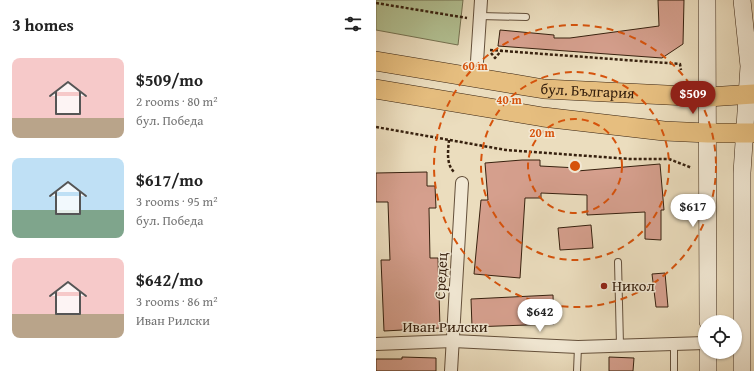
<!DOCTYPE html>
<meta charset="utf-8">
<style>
:root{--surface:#fff;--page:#f2f2f2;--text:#222;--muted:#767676;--accent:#8f2418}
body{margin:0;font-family:"Gentium Book Plus",serif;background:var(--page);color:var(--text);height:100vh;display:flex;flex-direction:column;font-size:15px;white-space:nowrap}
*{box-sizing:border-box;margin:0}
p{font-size:13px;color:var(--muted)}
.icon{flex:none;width:22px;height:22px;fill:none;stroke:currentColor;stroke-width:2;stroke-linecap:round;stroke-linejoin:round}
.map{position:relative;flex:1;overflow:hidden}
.panel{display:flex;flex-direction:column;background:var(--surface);width:376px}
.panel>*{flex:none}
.buttons{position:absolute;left:322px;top:315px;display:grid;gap:8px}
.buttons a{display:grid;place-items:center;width:44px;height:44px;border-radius:50%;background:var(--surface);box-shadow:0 1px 3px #0004;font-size:20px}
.price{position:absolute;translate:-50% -34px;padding:0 9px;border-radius:14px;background:#fff;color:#222;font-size:13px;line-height:26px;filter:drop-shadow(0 1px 2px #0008)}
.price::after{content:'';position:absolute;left:50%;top:24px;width:12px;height:9px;margin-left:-6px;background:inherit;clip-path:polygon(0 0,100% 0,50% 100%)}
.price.active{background:var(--accent);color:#fff}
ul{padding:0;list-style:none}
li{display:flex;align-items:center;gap:12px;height:100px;padding:0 12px}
li span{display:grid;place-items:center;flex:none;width:112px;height:80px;border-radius:8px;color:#555}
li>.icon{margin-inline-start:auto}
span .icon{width:48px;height:48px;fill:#fffc;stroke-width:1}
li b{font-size:17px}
h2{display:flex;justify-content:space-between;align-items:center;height:48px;padding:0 12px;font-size:17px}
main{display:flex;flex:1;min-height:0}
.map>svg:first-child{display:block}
.green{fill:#b3c294;stroke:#757252}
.building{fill:#d59f8d;stroke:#37210f}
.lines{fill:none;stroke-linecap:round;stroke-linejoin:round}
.lane-casing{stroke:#64503b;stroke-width:8}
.street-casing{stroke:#64503b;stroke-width:14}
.secondary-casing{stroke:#37210f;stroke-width:18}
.primary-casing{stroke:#37210f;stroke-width:20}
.path{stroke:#37210f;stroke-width:2.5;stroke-dasharray:3 2;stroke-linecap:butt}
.lane{stroke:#f2e9d5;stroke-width:6}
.street{stroke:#f2e9d5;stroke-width:12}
.secondary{stroke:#f2e9d5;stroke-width:17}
.primary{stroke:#e6be7f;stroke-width:19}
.ring{fill:none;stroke:#d6530c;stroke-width:2;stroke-dasharray:7 5}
.poi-dot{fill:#8f2418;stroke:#f2e9d5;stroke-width:1.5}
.labels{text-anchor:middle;stroke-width:3;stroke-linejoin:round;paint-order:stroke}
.street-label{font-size:15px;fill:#37210f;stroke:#f2e9d5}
.poi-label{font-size:15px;fill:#37210f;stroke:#f2e9d5;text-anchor:start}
.centre{fill:#d6530c;stroke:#f2e9d5;stroke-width:2}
.ring-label{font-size:12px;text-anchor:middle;font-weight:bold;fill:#d6530c;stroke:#f2e9d5;stroke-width:3;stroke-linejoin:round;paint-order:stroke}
</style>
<main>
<section class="panel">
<h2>3 homes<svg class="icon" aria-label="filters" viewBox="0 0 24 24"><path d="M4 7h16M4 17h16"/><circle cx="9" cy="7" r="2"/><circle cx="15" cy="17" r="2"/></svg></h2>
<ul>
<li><span style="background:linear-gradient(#f6c9c9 75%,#b9a48a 0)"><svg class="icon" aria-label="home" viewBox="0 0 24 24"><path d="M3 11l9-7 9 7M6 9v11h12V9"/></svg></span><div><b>$509/mo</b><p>2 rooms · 80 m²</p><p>бул. Победа</p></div></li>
<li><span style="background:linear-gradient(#bfe0f5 65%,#7fa58c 0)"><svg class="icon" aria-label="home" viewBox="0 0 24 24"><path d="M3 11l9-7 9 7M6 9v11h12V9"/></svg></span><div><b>$617/mo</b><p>3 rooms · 95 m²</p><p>бул. Победа</p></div></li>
<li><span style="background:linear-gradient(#f6c9c9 70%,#b9a48a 0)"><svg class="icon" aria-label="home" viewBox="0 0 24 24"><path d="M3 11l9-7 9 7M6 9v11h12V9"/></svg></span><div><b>$642/mo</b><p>3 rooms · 86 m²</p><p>Иван Рилски</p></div></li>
</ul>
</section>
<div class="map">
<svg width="378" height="371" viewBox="0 0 378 371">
<rect width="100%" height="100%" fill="#ebddbe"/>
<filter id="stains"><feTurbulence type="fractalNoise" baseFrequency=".005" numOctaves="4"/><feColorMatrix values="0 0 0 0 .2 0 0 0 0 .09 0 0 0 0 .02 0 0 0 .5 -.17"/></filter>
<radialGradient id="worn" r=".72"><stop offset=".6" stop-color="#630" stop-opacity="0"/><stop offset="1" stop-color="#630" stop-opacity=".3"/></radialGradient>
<path class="green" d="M 0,0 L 87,0 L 82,45 L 0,30 Z"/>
<g class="building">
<path d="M 282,0 L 308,0 L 307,44 L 286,58 L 122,46 L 124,30 L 178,35 L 178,38 L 194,38 L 283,26 Z"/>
<path d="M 146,160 L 164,160 L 164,166 L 202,168 L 201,171 L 284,164 L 288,210 L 285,210 L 285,240 L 269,239 L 269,212 L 211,215 L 211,195 L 165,193 L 165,198 L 149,198 L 144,278 L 98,274 L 105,200 L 112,200 L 109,163 Z"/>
<path d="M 51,172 L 51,186 L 59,186 L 60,208 L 53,208 L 54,258 L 62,258 L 64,328 L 8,331 L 5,260 L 14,260 L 12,202 L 0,202 L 0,173 Z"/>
<path d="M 215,225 L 217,248 L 184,250 L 182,228 Z"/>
<path d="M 289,273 L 292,307 L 280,307 L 276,274 Z"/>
<path d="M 177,295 L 178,324 L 96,327 L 95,299 Z"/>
<path d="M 26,357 L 60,358 L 60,371 L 0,371 L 0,359 L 26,359 Z"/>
<path d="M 233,357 L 258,358 L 257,371 L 233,371 Z"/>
</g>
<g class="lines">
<g class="lane-casing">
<g id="lane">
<path d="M 104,16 L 150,17"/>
<path d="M 242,262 L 244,345"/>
<path d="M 201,371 L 202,347"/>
<path d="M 298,371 L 298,344"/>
</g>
</g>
<g class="street-casing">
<g id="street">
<path d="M 100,77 L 105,0"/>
<path d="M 0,344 L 77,341 L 202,347 L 329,343"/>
<path d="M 75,371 L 86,183"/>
</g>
</g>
<g class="secondary-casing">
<g id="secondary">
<path d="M 331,0 L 332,322"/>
<path d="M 366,0 L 373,66 L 366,173 L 366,371"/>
<path d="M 332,352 L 332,371"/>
</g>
</g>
<g class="primary-casing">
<g id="primary">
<path id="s1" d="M 0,61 L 168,89 L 332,97 L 378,94"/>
<path d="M 0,89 L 167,117 L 288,131 L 332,133 L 378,133"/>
</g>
</g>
<g class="path">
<path d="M 0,3 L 91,18"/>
<path d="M 114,50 L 304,64 L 305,70"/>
<path d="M 115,53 L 119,58 L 126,50"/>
<path d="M 0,127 L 130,150 L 254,159 L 293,159 L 316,168"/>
<path d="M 73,140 C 72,151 70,164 78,172"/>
</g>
<use href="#lane" class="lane"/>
<use href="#street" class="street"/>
<use href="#secondary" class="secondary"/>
<use href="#primary" class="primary"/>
</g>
<g class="ring">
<circle cx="199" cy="166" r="47"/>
<circle cx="199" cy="166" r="94"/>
<circle cx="199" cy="166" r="141"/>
</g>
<circle class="poi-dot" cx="228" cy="286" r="4"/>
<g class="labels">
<g class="street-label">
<text dy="5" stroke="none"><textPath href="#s1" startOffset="214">бул. България</textPath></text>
<text transform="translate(65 276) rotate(-87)" y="5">Средец</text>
<text x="69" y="332">Иван Рилски</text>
</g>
<g class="poi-label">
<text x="236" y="291">Никол</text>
</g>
</g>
<circle cx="199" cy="166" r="6" class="centre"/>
<g class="ring-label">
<text x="99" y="70">60 m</text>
<text x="133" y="104">40 m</text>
<text x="166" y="137">20 m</text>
</g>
<rect width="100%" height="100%" filter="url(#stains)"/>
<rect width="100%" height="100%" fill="url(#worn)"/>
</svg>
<div class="buttons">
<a><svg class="icon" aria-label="locate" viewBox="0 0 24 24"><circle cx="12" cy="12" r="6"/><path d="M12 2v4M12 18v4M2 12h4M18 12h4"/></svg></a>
</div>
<b class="price active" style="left:317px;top:115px">$509</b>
<b class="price" style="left:317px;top:228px">$617</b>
<b class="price" style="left:164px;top:333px">$642</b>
</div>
</main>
